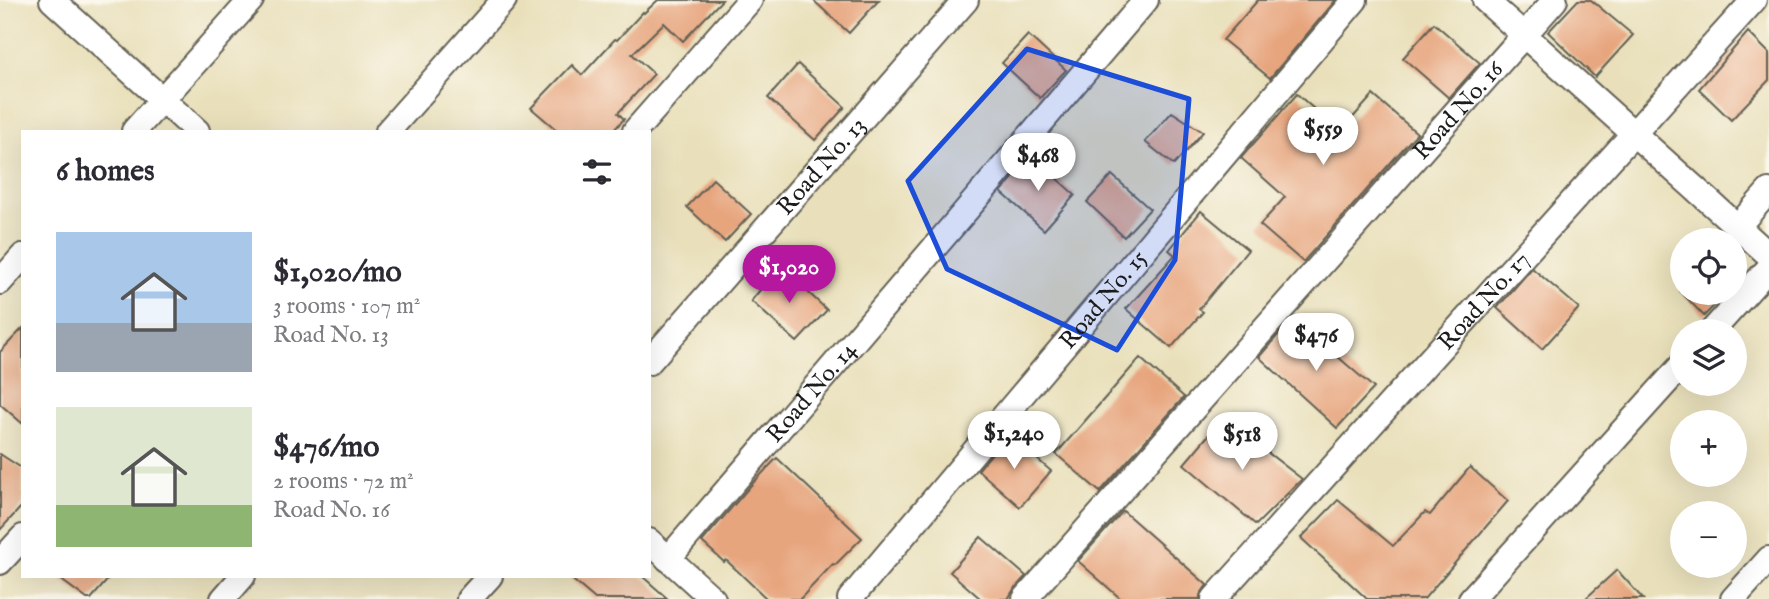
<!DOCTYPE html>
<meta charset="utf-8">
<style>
:root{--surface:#fff;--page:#f7f7f7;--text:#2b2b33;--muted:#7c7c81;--accent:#b5179e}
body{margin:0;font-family:"IM FELL English",serif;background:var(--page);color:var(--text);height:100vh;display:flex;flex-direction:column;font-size:26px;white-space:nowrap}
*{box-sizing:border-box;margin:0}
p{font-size:23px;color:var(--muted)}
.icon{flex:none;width:38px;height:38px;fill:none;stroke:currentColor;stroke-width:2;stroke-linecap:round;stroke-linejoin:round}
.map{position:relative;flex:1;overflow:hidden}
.details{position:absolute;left:21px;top:130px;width:630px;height:448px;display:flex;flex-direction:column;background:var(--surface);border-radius:0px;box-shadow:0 7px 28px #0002}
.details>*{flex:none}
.tools{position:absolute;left:1670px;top:228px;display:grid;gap:14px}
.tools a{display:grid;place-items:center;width:77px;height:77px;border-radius:50%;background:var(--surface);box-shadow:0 7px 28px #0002;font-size:35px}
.price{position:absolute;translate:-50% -60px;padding:0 16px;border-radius:24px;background:#fff;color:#222;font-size:23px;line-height:46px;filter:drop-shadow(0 2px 4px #0008)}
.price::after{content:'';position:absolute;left:50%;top:42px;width:21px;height:16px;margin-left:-10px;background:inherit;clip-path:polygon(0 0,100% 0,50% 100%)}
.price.on{background:var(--accent);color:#fff}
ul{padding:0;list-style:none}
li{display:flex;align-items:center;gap:21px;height:175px;padding:0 35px}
li span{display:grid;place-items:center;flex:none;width:196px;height:140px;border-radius:0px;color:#555}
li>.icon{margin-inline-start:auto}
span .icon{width:84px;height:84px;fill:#fffc;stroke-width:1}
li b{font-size:30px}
h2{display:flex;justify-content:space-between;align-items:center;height:84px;padding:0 35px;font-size:30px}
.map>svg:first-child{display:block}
.building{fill:#e7a57e}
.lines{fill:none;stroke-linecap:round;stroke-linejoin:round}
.street-casing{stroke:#646154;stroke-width:28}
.street{stroke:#fff;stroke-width:24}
.marked{fill:#1d4ed8;fill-opacity:0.2;stroke:#1d4ed8;stroke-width:5;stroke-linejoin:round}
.labels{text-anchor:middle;stroke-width:5;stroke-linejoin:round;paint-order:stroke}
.street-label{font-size:24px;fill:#1c1c1c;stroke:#fbf7ec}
</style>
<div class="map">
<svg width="1769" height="599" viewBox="0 0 1769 599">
<rect width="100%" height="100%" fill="#fbf7ec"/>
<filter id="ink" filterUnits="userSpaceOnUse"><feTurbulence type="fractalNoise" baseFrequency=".0143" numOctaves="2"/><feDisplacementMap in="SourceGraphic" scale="14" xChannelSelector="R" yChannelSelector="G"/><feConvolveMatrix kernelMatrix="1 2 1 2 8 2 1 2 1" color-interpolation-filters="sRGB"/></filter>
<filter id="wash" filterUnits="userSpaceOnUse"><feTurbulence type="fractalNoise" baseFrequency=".00686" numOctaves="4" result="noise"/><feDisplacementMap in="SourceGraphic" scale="28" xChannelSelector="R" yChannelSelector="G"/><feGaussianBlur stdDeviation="1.57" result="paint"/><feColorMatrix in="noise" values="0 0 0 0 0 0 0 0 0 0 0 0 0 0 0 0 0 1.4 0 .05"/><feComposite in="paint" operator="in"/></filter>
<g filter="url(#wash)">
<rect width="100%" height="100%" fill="#e9e0bb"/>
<g id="blocks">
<g class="building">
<path d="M 658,0 L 722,0 L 683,41 L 664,23 L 632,54 L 654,74 L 618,113 L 624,119 L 613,131 L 558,131 L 531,108 L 572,65 L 582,75 L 615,39 L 617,40 L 643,12 L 644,13 Z"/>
<path d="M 813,0 L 879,0 L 849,33 Z"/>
<path d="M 1258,0 L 1336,0 L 1270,78 L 1223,40 Z"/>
<path d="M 1578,0 L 1591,0 L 1633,35 L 1595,77 L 1548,32 Z"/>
<path d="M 1434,23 L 1480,63 L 1449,98 L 1403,58 Z"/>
<path d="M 1748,32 L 1769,53 L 1769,80 L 1731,120 L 1699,89 Z"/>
<path d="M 1028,35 L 1066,70 L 1040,98 L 1002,63 Z"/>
<path d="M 798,64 L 845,107 L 815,140 L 768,98 Z"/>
<path d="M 1297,94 L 1340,132 L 1373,95 L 1417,133 L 1303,262 L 1260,225 L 1285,197 L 1241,158 Z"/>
<path d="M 1172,112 L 1203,132 L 1174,165 L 1145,142 Z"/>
<path d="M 1032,156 L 1075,195 L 1044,230 L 1001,192 Z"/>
<path d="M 1112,175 L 1150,209 L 1124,237 L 1087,202 Z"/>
<path d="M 713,179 L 751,214 L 725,242 L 687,207 Z"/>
<path d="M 1201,211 L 1248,250 L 1199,309 L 1203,312 L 1171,348 L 1126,309 L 1175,255 L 1169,250 Z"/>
<path d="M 780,266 L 827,310 L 797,342 L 751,301 Z"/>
<path d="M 1532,268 L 1579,308 L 1542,349 L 1497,308 Z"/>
<path d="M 1681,292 L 1727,292 L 1704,316 Z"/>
<path d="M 1293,318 L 1374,388 L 1337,428 L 1259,357 Z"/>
<path d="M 23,328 L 23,424 L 0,404 L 0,352 Z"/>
<path d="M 1140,358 L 1184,397 L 1100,492 L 1056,454 Z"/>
<path d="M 1223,418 L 1302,479 L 1256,525 L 1184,464 Z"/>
<path d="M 1008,434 L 1051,471 L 1020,507 L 978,470 Z"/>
<path d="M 0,454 L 23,469 L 23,505 L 0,530 Z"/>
<path d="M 777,458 L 862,538 L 835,565 L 833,564 L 800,599 L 767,599 L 726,560 L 724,562 L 702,542 L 752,484 Z"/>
<path d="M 1470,467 L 1508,501 L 1424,599 L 1367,599 L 1301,538 L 1338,500 L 1393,546 L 1425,512 L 1430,515 Z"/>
<path d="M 1123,511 L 1207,585 L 1200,595 L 1200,599 L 1121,599 L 1078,561 Z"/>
<path d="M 981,537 L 1026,576 L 1014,589 L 1008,599 L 981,599 L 950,572 Z"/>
<path d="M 1617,570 L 1643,599 L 1585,599 Z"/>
<path d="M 56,576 L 111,576 L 91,599 L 87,599 Z"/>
<path d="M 568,576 L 642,576 L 668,599 L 595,599 Z"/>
</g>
</g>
</g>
<g filter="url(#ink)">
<use href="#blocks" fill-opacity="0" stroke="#646154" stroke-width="2"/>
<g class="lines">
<g class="street-casing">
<g id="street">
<path d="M 52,0 L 197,131"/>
<path d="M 1485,0 L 1769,255"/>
<path d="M 134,131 L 251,0"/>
<path d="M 388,131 L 504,0"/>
<path d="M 635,131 L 750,0"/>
<path d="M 1738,226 L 1769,191"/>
<path d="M 0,282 L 23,256"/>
<path d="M 1712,331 L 1769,268"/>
<path id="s1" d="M 649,362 L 966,0"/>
<path d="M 649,541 L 713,599"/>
<path id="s2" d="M 668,559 L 1146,0"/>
<path d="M 0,562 L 23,537"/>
<path d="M 223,599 L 243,576"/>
<path d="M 469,599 L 490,576"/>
<path id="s3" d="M 850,599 L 1355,0"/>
<path id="s4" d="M 1025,599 L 1555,0"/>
<path id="s5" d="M 1214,599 L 1754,0"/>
<path d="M 1471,599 L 1682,365"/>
<path d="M 1733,599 L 1769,559"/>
</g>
</g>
<use href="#street" class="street"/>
</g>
</g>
<path class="marked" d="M 1027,49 L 1189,99 L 1175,260 L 1117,350 L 947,269 L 908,181 Z"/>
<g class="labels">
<g class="street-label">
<text dy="8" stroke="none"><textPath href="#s4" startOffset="653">Road No. 16</textPath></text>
<text dy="8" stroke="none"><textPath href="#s1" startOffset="261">Road No. 13</textPath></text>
<text dy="8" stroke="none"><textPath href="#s3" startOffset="392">Road No. 15</textPath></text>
<text dy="8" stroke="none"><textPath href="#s5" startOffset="402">Road No. 17</textPath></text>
<text dy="8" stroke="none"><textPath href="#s2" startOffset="220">Road No. 14</textPath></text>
</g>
</g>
</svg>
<div class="tools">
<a><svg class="icon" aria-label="locate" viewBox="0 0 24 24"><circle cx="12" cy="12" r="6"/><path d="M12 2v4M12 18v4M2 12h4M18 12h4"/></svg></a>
<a><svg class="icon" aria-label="layers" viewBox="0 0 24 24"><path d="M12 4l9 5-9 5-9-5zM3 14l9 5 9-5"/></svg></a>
<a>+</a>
<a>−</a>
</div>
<b class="price" style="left:1323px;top:167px">$559</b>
<b class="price" style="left:1038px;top:193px">$468</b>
<b class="price on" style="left:789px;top:305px">$1,020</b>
<b class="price" style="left:1316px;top:373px">$476</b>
<b class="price" style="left:1014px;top:471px">$1,240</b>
<b class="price" style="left:1242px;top:472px">$518</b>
<section class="details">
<h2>6 homes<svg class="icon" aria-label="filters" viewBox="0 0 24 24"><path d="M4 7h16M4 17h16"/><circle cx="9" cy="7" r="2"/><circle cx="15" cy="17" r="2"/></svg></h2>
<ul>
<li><span style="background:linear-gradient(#a9c7e8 65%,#9aa5b1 0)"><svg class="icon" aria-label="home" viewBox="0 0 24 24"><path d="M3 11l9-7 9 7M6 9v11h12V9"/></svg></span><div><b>$1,020/mo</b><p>3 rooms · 107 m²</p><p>Road No. 13</p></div></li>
<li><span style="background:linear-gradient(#dfe7d0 70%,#8fb573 0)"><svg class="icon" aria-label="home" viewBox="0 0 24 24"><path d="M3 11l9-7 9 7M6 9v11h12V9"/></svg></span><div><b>$476/mo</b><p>2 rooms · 72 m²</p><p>Road No. 16</p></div></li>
</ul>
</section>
</div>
